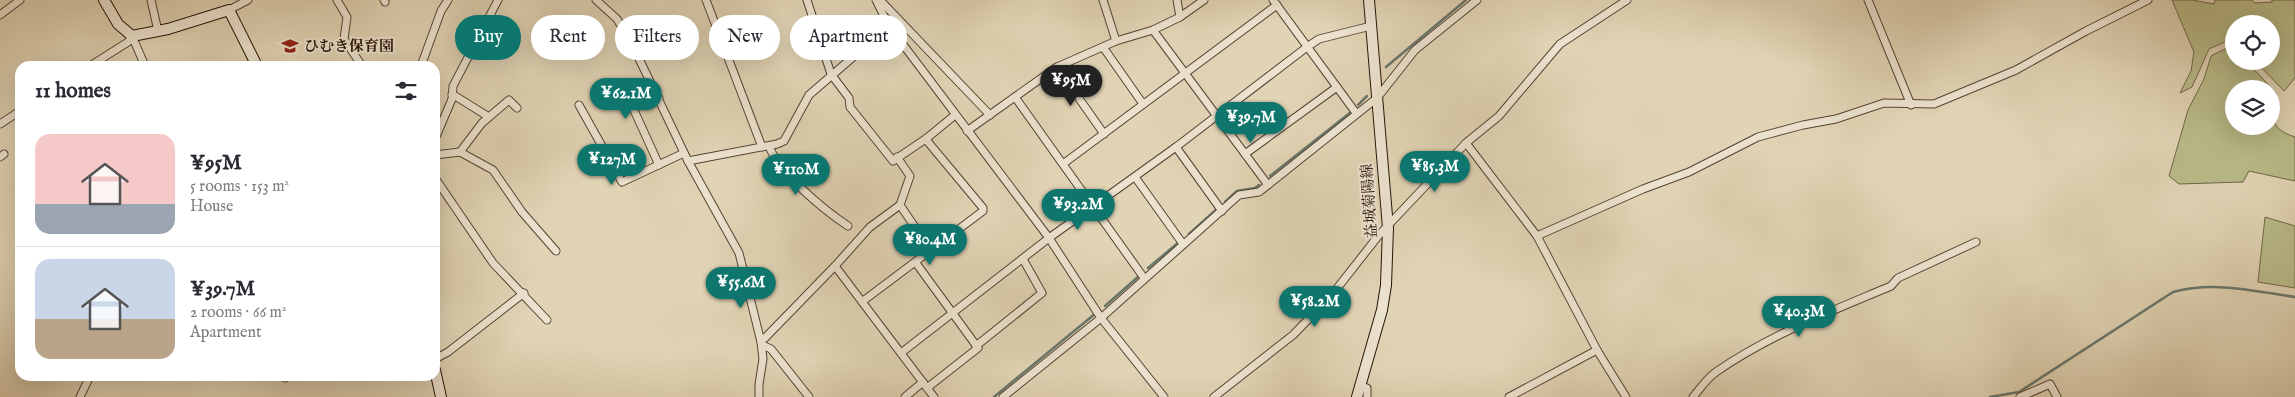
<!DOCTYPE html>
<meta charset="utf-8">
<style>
:root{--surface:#fff;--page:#f2f2f3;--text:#2b2b33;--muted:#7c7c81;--line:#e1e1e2;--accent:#0f766e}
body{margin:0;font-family:"IM FELL English","Noto Serif JP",serif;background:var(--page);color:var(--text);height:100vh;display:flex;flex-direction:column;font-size:19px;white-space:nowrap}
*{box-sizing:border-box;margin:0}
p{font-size:16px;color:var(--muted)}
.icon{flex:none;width:28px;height:28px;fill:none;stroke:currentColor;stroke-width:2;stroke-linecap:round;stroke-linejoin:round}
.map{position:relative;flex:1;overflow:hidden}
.drawer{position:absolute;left:15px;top:61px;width:425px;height:320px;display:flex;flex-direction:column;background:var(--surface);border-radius:15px;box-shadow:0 5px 20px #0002}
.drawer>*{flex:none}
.top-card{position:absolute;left:455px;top:15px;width:475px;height:45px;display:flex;gap:10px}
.controls{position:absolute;left:2225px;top:15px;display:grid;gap:10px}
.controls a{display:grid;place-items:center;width:55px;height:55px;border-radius:50%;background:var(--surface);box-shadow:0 5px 20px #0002;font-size:25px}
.price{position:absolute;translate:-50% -42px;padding:0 11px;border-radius:18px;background:var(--accent);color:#fff;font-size:16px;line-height:32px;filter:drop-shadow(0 1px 2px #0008)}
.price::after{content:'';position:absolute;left:50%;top:30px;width:15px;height:11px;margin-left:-8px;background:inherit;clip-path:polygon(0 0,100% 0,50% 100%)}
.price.on{background:#222;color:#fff}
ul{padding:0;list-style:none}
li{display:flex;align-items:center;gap:15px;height:125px;padding:0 20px}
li+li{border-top:1px solid var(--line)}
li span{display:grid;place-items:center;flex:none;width:140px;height:100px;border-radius:15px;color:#555}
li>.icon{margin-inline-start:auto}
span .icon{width:60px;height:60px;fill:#fffc;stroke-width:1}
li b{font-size:21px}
h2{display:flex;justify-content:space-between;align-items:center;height:60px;padding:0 20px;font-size:21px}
.pill{padding:0 18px;border-radius:22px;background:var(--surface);box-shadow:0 5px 20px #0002;font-size:18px;line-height:45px}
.pill.on{background:var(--accent);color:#fff}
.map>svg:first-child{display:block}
.green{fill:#b9bb89;stroke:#6f6648;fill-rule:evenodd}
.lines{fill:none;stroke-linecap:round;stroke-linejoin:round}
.stream{stroke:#68766c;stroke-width:2.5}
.street-casing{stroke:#544233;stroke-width:9}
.secondary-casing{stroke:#251208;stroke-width:12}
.street{stroke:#ece3cf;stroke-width:7}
.secondary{stroke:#ece3cf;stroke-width:10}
.labels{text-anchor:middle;stroke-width:4;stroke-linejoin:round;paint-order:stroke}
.poi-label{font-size:15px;font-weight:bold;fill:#251208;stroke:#ece3cf;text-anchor:start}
.street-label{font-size:15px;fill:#251208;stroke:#ece3cf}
</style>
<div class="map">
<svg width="2295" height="397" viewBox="0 0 2295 397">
<rect width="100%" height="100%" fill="#e1d4b5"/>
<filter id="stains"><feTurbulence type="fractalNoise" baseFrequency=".004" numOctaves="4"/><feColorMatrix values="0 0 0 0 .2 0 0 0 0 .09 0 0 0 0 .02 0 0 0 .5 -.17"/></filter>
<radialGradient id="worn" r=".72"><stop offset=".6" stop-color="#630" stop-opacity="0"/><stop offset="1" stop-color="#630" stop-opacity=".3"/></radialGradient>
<g class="green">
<path d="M 2172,0 L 2192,0 L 2214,4 L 2215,0 L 2252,0 L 2255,3 L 2272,2 L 2272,0 L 2295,0 L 2295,78 L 2284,91 L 2255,61 L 2271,61 L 2271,24 L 2234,24 L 2234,38 L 2209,49 L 2192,87 L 2180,93 L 2191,71 L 2194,52 Z"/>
<path d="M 2233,45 L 2234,61 L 2246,61 L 2276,93 C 2274,117 2267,128 2295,137 L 2295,181 L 2249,171 L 2243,182 L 2179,184 L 2169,176 L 2188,110 L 2204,79 L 2211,56 ZM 2234,89 L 2271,89 L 2271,126 L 2234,126 Z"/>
<path d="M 2265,217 L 2295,226 L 2295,288 L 2258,282 Z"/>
</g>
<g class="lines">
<g class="stream">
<path d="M 1386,67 L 1466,0"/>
<path d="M 1358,105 L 1367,96"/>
<path d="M 1270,176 L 1351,112"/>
<path d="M 1225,202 L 1237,191 L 1255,188 L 1259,185"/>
<path d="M 1189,234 L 1217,209"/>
<path d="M 1148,268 L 1179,242"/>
<path d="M 1105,306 L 1139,276"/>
<path d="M 994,397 L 1096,313"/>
<path d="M 1990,397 L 2019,392 L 2173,292 C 2214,281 2254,291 2295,297"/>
</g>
<g class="street-casing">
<g id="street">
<path d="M 151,0 L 158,31"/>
<path d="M 337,0 L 347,17 L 344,39 L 362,66"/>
<path d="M 384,0 L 385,2"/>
<path d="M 596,0 L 617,19 L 633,46 L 688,161 L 739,253 L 761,342 L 763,359 L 759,384 L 759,397"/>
<path d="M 706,0 L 762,147"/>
<path d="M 807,0 L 831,74 L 849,98 L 850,107 L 893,161 L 927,138"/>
<path d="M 876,0 L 889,26 L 1049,238 L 1101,318 L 1164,397"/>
<path d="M 880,0 L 990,115"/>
<path d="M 1103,0 L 1116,41"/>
<path d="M 1177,0 L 1180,17"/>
<path d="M 1273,0 L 1356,113"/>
<path d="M 1868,0 L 1911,105"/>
<path d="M 229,10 L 248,0"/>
<path d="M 0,15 L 20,0"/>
<path d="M 1153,30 L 1268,185"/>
<path d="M 1103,47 L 1143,104"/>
<path d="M 90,66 L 128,42 L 132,36 L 145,66"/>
<path d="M 421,66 L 441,11 L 448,0"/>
<path d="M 1057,67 L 1104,134"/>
<path d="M 452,94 L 489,117"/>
<path d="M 1015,97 L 1144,278"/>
<path d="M 579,105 L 622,182 L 684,153"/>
<path d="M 0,124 L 20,111"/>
<path d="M 967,131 L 1057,67 L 1116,41 L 1153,30 L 1180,17 L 1204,0"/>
<path d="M 435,139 L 452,99 L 453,86 L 498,0"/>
<path d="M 1466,143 L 1537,236 L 1597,350 L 1626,397"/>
<path d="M 769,146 C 779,173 824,210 848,226"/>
<path d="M 1176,147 L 1222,211"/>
<path d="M 460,152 L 482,123 L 509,100 L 517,108"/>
<path d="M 1245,154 L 1337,87"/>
<path d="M 435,155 L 460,152 L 493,170 L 522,212 L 556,251"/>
<path d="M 0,157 L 4,154"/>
<path d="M 688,161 L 777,144 L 784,141 L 809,95 L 889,26"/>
<path d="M 1063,164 L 1277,5"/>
<path d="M 659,165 L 633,108 L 659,98"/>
<path d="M 1135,177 L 1183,244"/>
<path d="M 435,178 L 493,263 L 547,320"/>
<path d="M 900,205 L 931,251"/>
<path d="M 1537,236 L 1643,189 L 1689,172 L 1758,137 L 1803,125 L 1836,119 L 1884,103 L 1934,104 L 2016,70 L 2086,31 L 2148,0"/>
<path d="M 916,263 L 978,348 L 927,388"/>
<path d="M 835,266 L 870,227 L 900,205 L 910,176 L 897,157"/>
<path d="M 863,301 L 983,211 L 983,208 L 928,142 L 927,138 L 955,115"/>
<path d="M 761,342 L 835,266 L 934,397"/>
<path d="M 762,345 L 771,349 L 809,397"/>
<path d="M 976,346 L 1042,293 L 1023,259"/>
<path d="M 901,353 L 1049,238 L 1176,147 L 1307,47 L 1319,39 L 1371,26"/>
<path d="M 435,359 L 448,352 L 524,293"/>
<path d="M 285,378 L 288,376"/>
<path d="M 1361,386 L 1367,388 L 1367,397"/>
<path d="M 80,397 L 90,376"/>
<path d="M 905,397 L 923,382"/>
<path d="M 1003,397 L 1101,318 L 1239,195 L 1259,192 L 1377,98 L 1415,50 L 1477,0"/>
<path d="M 1214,397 L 1293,335 L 1331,296 L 1379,235 L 1466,143 L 1499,116 L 1560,44 L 1627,0"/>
<path d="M 1509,397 L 1597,350"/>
<path d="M 1693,397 C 1700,389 1707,378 1716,372 C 1769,335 1832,311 1891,286 L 1898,278 L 1976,242"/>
<path d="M 2020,397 L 2050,384 L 2057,397"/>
</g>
</g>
<g class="secondary-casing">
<g id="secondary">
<path d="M 104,0 L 118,24 L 132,36 L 168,29 L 229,10 L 257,66"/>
<path d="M 435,370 L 441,397"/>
<path d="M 1357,397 L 1382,310 L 1386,285 L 1388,228 L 1369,0"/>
</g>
</g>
<use href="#street" class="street"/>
<use href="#secondary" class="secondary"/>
</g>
<defs>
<g id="school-bare" transform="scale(1.35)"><path d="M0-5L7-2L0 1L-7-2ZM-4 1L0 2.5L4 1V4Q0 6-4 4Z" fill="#8f2418" stroke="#ece3cf" stroke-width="2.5" paint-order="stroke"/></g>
</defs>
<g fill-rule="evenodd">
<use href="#school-bare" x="290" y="46"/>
</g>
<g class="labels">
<g class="poi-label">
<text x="304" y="51">ひむき保育園</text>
</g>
<g class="street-label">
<text transform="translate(1369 201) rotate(-94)" y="5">益城菊陽線</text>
</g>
</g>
<rect width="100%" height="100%" filter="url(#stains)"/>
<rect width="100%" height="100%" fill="url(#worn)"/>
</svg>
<div class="controls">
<a><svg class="icon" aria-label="locate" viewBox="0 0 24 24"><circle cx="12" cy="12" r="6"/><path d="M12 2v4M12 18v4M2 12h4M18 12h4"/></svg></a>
<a><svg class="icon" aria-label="layers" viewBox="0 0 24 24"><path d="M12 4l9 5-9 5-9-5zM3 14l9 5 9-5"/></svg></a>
</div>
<b class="price on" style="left:1071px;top:107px">¥95M</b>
<b class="price" style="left:626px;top:120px">¥62.1M</b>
<b class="price" style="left:1251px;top:144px">¥39.7M</b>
<b class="price" style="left:612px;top:186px">¥127M</b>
<b class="price" style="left:1435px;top:193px">¥85.3M</b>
<b class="price" style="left:796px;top:196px">¥110M</b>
<b class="price" style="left:1078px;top:231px">¥93.2M</b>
<b class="price" style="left:930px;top:266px">¥80.4M</b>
<b class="price" style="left:741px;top:309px">¥55.6M</b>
<b class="price" style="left:1315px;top:328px">¥58.2M</b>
<b class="price" style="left:1799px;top:338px">¥40.3M</b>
<div class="top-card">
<a class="pill on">Buy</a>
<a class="pill">Rent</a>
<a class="pill">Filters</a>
<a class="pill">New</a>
<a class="pill">Apartment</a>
</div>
<section class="drawer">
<h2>11 homes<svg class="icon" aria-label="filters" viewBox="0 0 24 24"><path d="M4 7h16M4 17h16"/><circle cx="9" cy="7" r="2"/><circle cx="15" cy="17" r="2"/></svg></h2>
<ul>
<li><span style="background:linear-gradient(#f6c9c9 70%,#9aa5b1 0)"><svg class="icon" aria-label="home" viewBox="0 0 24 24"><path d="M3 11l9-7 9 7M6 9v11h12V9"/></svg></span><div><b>¥95M</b><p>5 rooms · 153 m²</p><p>House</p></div></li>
<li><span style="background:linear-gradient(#c9d6e8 60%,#b9a48a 0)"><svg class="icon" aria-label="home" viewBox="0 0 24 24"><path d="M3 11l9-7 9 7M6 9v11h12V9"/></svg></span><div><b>¥39.7M</b><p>2 rooms · 66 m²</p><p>Apartment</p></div></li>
</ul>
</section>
</div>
